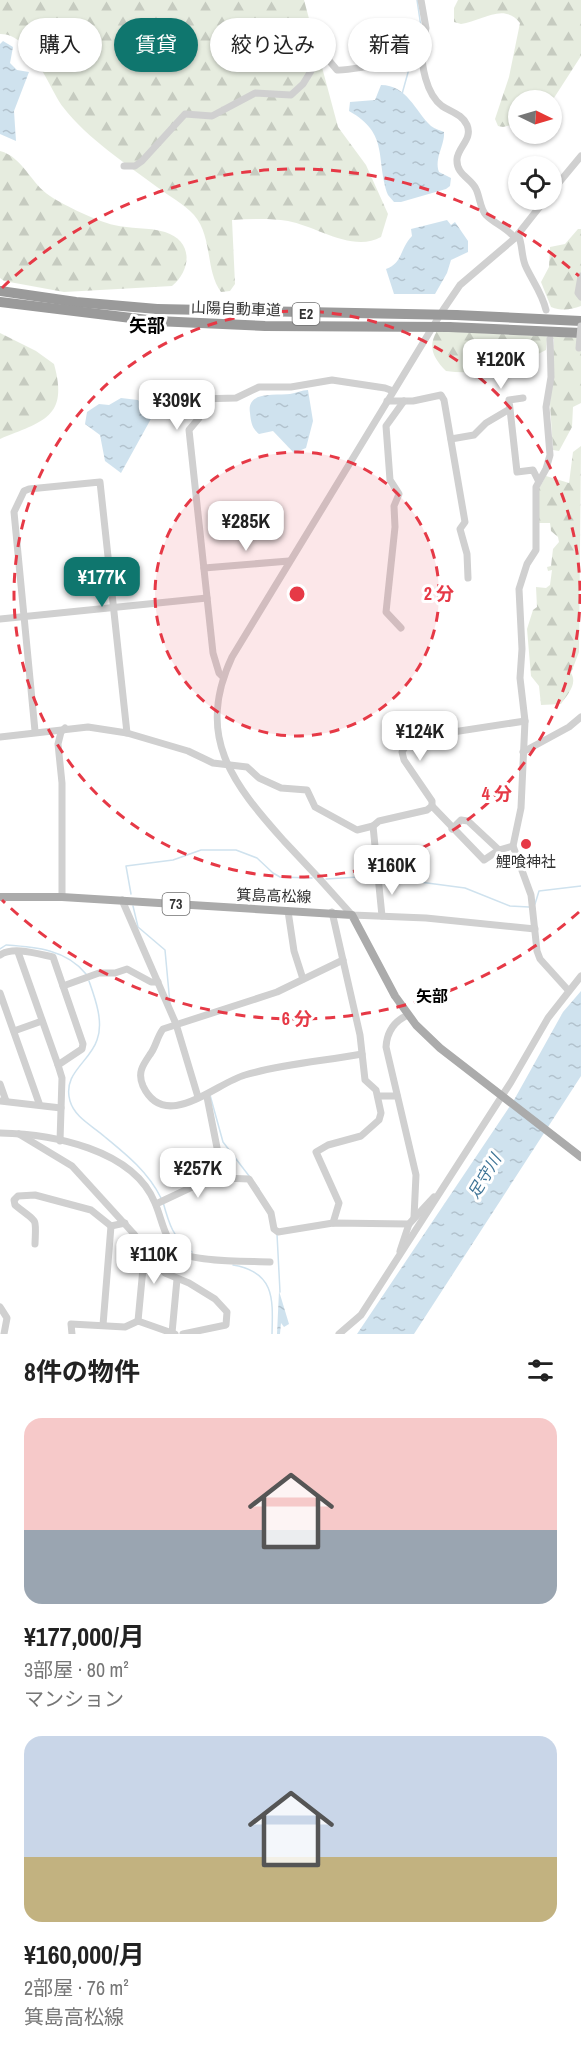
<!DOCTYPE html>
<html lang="ja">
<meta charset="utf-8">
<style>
:root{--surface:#fff;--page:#f2f2f2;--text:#222;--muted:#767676;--accent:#0f766e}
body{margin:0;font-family:"Archivo Narrow","Noto Sans JP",sans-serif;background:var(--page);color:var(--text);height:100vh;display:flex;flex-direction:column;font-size:22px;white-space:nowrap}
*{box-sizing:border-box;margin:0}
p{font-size:20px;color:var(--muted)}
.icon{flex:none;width:33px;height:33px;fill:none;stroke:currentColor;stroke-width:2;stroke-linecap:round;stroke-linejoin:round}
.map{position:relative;height:1334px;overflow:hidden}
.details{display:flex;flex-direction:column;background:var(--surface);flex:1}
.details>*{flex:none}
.hud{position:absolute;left:18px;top:18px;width:546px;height:54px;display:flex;gap:12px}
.needle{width:39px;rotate:95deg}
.tools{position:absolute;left:508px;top:90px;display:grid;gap:12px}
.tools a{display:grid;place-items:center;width:54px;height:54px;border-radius:50%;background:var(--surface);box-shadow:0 2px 4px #0004;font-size:30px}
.price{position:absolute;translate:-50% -51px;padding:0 14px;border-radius:12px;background:#fff;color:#222;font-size:20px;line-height:39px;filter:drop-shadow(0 2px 3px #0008)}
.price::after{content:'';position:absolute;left:50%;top:36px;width:18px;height:14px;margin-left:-9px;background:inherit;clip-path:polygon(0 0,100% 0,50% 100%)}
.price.active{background:var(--accent);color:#fff}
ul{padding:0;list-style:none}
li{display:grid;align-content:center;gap:12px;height:318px;padding:0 24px}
li span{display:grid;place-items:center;height:186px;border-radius:18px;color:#555}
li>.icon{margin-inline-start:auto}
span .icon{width:108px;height:108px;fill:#fffc;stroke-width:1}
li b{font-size:26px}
h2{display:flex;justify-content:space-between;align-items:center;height:72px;padding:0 24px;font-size:26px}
.chip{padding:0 21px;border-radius:27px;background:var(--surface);box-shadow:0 2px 4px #0004;font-size:21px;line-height:54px}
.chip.active{background:var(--accent);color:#fff}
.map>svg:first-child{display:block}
.forest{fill:url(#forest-firs)}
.water{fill:url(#water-ripples)}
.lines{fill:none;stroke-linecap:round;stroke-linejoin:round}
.stream{stroke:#cfe2ee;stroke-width:1.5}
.minor{stroke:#d0d0d0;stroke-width:7}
.major{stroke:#ababab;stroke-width:8}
.highway{stroke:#9a9a9a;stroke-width:10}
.minor-bridge{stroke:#d0d0d0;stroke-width:7}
.highway-bridge{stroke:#9a9a9a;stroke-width:10}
.ring{fill:none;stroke:#e63946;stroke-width:3;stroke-dasharray:10 8}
.poi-dot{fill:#e63946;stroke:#fff;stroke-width:2}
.labels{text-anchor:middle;stroke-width:6;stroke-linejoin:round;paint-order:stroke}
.shield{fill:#fff;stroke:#707070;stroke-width:1.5}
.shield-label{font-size:14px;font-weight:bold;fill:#333}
.street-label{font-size:15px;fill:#333;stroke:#fff}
.poi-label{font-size:15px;fill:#333;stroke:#fff}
.neighbourhood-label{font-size:16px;font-weight:bold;fill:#000;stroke:#fff}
.water-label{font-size:16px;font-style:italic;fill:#3f7597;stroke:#fff}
.quarter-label{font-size:18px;font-weight:bold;fill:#000;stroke:#fff}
.centre{fill:#e63946;stroke:#fff;stroke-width:3}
.ring-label{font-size:18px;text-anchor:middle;font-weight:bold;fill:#e63946;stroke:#fff;stroke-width:6;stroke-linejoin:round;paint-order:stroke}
</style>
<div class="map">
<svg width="581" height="1334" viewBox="0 0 581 1334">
<defs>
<pattern id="forest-firs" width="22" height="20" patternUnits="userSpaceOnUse" patternTransform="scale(1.5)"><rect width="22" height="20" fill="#e6ecdf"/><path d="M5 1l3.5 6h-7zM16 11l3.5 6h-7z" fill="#c6cbc0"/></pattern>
<pattern id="water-ripples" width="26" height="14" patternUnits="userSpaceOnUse" patternTransform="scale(1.5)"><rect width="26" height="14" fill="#cfe2ee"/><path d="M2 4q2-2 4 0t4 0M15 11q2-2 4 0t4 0" fill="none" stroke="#b2c2cd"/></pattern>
</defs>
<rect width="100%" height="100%" fill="#fff"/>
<g class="forest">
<path d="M 0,0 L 304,0 L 338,127 L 366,165 L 388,214 L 381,237 C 353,253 316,226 288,221 C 269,218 251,219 232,220 L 235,284 L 230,291 L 221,292 C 205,270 213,237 194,215 C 184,204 169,196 157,187 C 125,163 88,139 63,107 C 48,86 30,33 0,34 Z"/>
<path d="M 458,0 L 581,0 L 581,56 L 552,101 L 519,100 L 519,123 L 503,127 L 498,126 L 495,119 L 509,77 L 520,23 C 504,2 482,21 461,24 L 454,22 L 454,8 Z"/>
<path d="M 0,151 C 23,157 31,184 50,196 C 65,206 97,221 114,225 C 130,229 148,227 165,232 C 193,241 192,269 172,286 L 64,292 L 4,281 L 0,278 Z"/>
<path d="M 578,229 L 581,229 L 581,306 C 570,310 562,311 551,307 L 541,282 L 549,267 L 550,247 L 565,244 Z"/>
<path d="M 437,331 L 581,338 L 581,403 L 573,407 L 572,427 L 559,451 L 553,450 L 550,404 L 554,339 L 547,339 L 546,350 C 517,366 479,376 446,371 C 434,359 427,347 437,331 Z"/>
<path d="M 0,333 L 36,351 L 54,364 C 69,418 43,421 0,439 Z"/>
<path d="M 581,446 L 579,652 L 571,673 C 578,684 567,695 561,704 L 541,705 L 539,686 L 531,676 L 527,629 L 533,610 L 537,607 L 536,587 L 546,588 L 550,585 L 552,570 L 548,571 L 547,567 L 551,566 L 553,549 L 559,542 L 558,537 L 551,531 L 550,523 L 537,523 L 538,490 L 546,476 L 569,483 L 573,452 Z"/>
</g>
<g class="water">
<path d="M 3,41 L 13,47 L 10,63 L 17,70 L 29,72 L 14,111 L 16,141 L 0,134 L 0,44 Z"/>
<path d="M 381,85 C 407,85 415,111 431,126 C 435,129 440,130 444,132 C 445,145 434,158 439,172 L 451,178 L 450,186 L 446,189 L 401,202 L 394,202 L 388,195 C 375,159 390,134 349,111 L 350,102 L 375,100 Z"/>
<path d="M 447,220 L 451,225 L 455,222 L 468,241 L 468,252 L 451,260 L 447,273 L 435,294 L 394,294 L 386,269 C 403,263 400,248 412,236 L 411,229 Z"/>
<path d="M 308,390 L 313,421 L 306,448 L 294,453 L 273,431 L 259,434 C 252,428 251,423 250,413 C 246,390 277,396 290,394 C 296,393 302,390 308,390 Z"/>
<path d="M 121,398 L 138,400 L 152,417 L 121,473 L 105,461 L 100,435 L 85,424 L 87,412 L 99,404 L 109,405 Z"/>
<path d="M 581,991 L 581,1076 L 414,1334 L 357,1334 L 514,1100 L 563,1012 Z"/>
<path d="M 279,1291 L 289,1324 L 284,1327 L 281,1323 L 280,1334 L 277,1334 Z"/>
</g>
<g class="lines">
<g class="stream">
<path d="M 417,0 L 421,27 L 418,40"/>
<path d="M 402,94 L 414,51"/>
<path d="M 382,877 L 465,888 L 510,906 L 529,907"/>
<path d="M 326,879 L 374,876"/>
<path d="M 131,894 L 126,866 L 173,860 L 201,850 L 236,850 L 257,858 L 273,873 L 280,877 L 312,878"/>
<path d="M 535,904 L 539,891 L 581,886"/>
<path d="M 133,906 L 138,927 L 165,950 L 170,1004"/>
<path d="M 0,949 L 6,945 C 35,947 66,949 86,974"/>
<path d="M 89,981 C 95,998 104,1022 97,1040 C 90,1062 62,1073 70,1101 C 75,1118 93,1126 105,1137 C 127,1155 148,1172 161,1198"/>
<path d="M 210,1095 L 223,1142 L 259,1189"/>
<path d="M 163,1202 C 169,1224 173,1238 192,1252"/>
<path d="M 277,1234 L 280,1292"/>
<path d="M 233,1265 C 275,1272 273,1299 272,1334"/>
</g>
<g class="minor">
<path d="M 422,46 C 421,65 426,94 442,106 C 451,112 462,114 467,125 C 473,139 458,147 457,159 C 456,175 471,178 476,189 C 480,197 480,209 486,215 C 495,224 506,227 515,238"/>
<path d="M 124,166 L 135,166 L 142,161 L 185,114 L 212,116 L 255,93 L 291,95 L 303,84 L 319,58 L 326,57 L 337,70 C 343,71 384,64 389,62 C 403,55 405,47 422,46 L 426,28 L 421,0"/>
<path d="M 552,191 L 581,156"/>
<path d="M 518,234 C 523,245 521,257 526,267 C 533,282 542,293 546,310"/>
<path d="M 581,276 L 578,293 L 581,297"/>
<path d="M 550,339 L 551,377 L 546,407 L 550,455 L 546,469 L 536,487 L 536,550 L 527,564 L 519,589 L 522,649 L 520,678 L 525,721 L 521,808 L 513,846 L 531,895 L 537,951 L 540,959 L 568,990"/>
<path d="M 523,398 L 509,400 L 517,472 L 533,470 L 538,480"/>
<path d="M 387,401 L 413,401 L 441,395 L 444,400 L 465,522 L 460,529 L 467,554 L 468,578"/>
<path d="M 451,439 L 474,435 L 486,423 L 508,410"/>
<path d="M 204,568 L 289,561"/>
<path d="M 0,619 L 207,598"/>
<path d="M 401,628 L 386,612 L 395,527 L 394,506 L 399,494 L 390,480 L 386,426 L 404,401"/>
<path d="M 223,677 L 219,673 L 213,653 L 189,430 L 199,418 L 199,399 L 236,398 L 259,387 L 291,387 L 332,380 L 385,388 L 393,391"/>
<path d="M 35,731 L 14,512 L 24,491 L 29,489 L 100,482 L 127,733"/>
<path d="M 0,737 L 88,727 L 127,733 L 188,751 L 213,763 L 247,767 L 259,778 L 281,788 L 307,790 L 315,807 L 357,830 L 373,826 L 379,821 L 427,810 L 432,806 L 432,801 L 404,760 L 402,752 L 407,744 L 427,736 L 525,721"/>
<path d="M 523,752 L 569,727 L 581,717"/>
<path d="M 432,806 L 484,860 L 499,850 L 513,846"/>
<path d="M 373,826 L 382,916"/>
<path d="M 452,829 L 461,820 L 468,821 L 499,850"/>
<path d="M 62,897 L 62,783 L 58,744 L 61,732 L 65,728"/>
<path d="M 122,900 L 176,1024 L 198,1097"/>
<path d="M 288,911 L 294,951 L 303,979"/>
<path d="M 332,912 L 360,1035 L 365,1080 L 376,1090 L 381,1113 L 379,1120 L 361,1136 L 328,1145 L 316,1152 L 339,1203 L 333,1223"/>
<path d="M 535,929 L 426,918 L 352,915 C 330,890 307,865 284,841 C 232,783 195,736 232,657 L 443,310 L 460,285 L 515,238 L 545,200"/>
<path d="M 18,952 L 58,1065"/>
<path d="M 0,955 C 13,946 38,954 53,957 L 83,1044 L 82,1049 L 58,1065 L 62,1078 L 60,1141"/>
<path d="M 343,960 L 277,992 L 163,1029 C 157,1037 156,1046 151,1053 C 143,1065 137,1072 143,1086 C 165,1133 216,1083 245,1075 C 282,1064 324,1061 362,1054"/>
<path d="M 63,986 L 99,973 L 115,973 L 127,969 L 151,982 L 158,982"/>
<path d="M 0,993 L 39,1103"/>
<path d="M 408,1015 C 394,1021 387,1031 386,1047 L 416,1175 L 414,1217"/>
<path d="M 14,1031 L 42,1021"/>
<path d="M 0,1084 L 6,1101"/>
<path d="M 378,1096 L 397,1096"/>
<path d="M 207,1097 L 223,1178 L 249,1179 L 271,1213 L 274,1229 L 278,1232 L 333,1223 L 409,1224 L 434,1197"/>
<path d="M 0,1101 L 61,1108"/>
<path d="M 0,1133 C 52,1134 133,1149 155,1203 C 163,1221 164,1244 184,1254 C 199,1262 251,1261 270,1262"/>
<path d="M 19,1134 L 72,1166 L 133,1233 L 165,1273 L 189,1283 L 215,1299 L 227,1312 L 226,1325 L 183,1334"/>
<path d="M 156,1204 L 190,1188 L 223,1178"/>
<path d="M 35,1244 C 36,1215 38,1224 15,1205 L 14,1200 L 18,1196 L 35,1195 L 91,1210 L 111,1226"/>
<path d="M 400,1251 L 409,1224"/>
<path d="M 0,1307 L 7,1318 L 4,1334"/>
<path d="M 138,1321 L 145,1247"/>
<path d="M 103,1325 L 111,1226 L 125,1223"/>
<path d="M 172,1333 L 177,1279"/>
<path d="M 72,1334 L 71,1324 L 125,1327 L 138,1321 L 175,1334"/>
<path d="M 339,1334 L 361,1315 L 511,1082 L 548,1018 L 581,976"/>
</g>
<path class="major" d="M 0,897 L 62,897 L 352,915 L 395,996 L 416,1025 L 440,1048 L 581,1157"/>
<g class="highway">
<path d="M 0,291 L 76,302 L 157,309"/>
<path d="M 0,302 L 156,321"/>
<path d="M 456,315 L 581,321"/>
<path d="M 449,327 L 581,333"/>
</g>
<path class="minor-bridge" d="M 579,348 L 581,326"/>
<g class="highway-bridge">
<path d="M 157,309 L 456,315"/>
<path d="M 156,321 L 265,326 L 449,327"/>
</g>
</g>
<circle cx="297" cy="594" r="142" fill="#e63946" fill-opacity=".12"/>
<g class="ring">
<circle cx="297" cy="594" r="142"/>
<circle cx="297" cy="594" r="283"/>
<path d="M579 912A425 425 0 0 1 2 900M2 288A425 425 0 0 1 579 276"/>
</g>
<circle class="poi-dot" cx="526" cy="844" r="6"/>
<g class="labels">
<g class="shield">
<rect x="292.5" y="303" width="27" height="22" rx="4.5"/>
<rect x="162.5" y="893" width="27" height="22" rx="4.5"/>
</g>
<g class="shield-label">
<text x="306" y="319">E2</text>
<text x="176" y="909">73</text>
</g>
<g class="street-label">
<text transform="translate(236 309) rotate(2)" y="5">山陽自動車道</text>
<text transform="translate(274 896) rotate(2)" y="5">箕島高松線</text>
</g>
<g class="poi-label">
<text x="526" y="867">鯉喰神社</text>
</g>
<g class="neighbourhood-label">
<text x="432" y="1002">矢部</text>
</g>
<g class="water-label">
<text transform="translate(484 1176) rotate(-59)" y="6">足守川</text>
</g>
<g class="quarter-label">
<text x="147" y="332">矢部</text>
</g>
</g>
<circle cx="297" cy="594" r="9" class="centre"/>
<g class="ring-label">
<text x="439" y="600">2 分</text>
<text x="497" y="800">4 分</text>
<text x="297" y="1025">6 分</text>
</g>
</svg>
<div class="tools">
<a><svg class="needle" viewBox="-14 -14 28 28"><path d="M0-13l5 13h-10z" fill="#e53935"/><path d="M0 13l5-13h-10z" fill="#767676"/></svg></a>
<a><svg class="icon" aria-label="locate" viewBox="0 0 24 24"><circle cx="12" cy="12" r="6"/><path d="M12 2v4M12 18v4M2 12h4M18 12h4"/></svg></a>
</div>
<b class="price" style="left:501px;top:390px">¥120K</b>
<b class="price" style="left:177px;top:431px">¥309K</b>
<b class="price" style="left:246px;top:552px">¥285K</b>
<b class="price active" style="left:102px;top:608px">¥177K</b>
<b class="price" style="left:420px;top:762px">¥124K</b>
<b class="price" style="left:392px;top:896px">¥160K</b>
<b class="price" style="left:198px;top:1199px">¥257K</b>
<b class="price" style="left:154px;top:1285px">¥110K</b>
<div class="hud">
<a class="chip">購入</a>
<a class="chip active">賃貸</a>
<a class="chip">絞り込み</a>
<a class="chip">新着</a>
</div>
</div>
<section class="details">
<h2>8件の物件<svg class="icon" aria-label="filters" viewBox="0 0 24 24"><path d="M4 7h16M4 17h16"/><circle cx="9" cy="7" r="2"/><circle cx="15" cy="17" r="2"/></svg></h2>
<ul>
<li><span style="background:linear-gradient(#f6c9c9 60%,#9aa5b1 0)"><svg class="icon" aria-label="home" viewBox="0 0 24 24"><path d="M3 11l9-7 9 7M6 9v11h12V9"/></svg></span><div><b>¥177,000/月</b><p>3部屋 · 80 m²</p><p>マンション</p></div></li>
<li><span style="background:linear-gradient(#c9d6e8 65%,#c2b280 0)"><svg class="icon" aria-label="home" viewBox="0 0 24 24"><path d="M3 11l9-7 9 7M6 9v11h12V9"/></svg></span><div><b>¥160,000/月</b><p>2部屋 · 76 m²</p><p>箕島高松線</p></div></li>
</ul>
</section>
